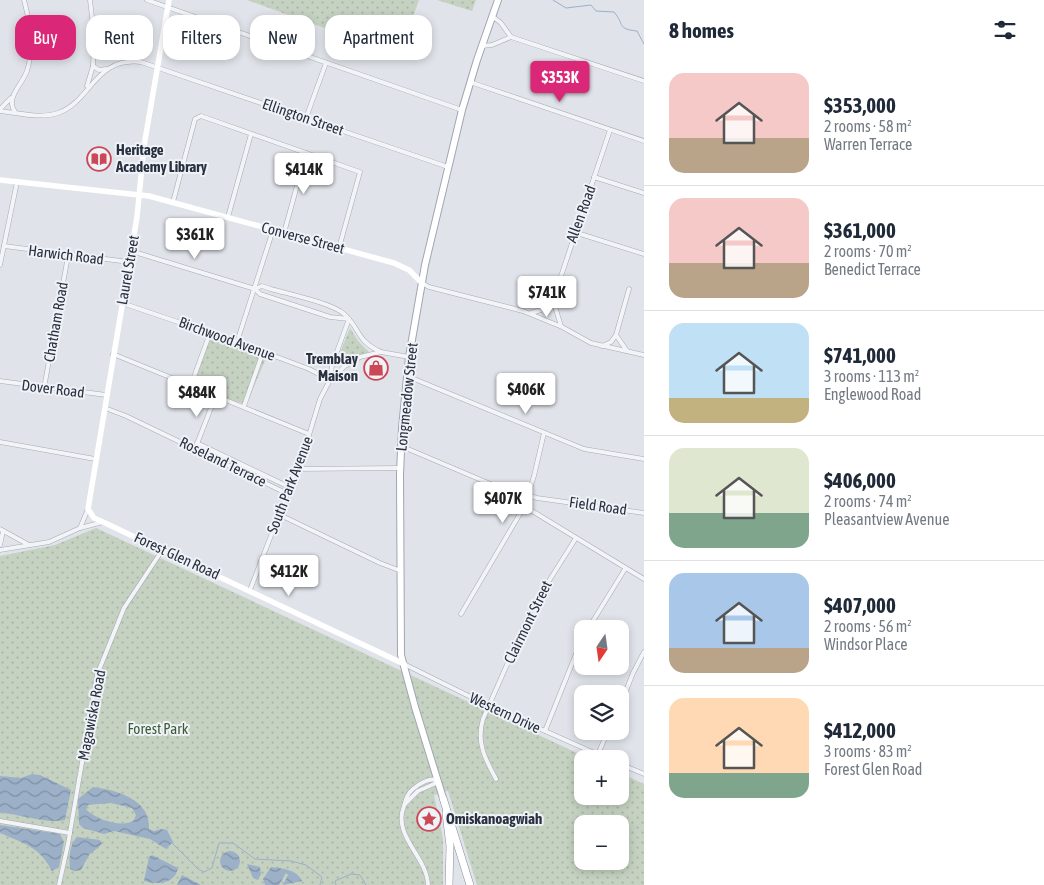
<!DOCTYPE html>
<meta charset="utf-8">
<style>
:root{--surface:#fff;--page:#f6f6f7;--text:#1f2937;--muted:#747a83;--line:#e0e1e3;--accent:#db2777}
body{margin:0;font-family:"Asap Condensed",sans-serif;background:var(--page);color:var(--text);height:100vh;display:flex;flex-direction:column;font-size:19px;white-space:nowrap}
*{box-sizing:border-box;margin:0}
p{font-size:16px;color:var(--muted)}
.icon{flex:none;width:28px;height:28px;fill:none;stroke:currentColor;stroke-width:2;stroke-linecap:round;stroke-linejoin:round}
.map{position:relative;flex:1;overflow:hidden}
.panel{display:flex;flex-direction:column;background:var(--surface);width:400px}
.panel>*{flex:none}
.top-card{position:absolute;left:15px;top:15px;width:475px;height:45px;display:flex;gap:10px}
.needle{width:32px;rotate:193deg}
.tools{position:absolute;left:574px;top:620px;display:grid;gap:10px}
.tools a{display:grid;place-items:center;width:55px;height:55px;border-radius:10px;background:var(--surface);box-shadow:0 2px 8px #0003;font-size:25px}
.price{position:absolute;translate:-50% -42px;padding:0 11px;border-radius:5px;background:#fff;color:#222;font-size:16px;line-height:32px;filter:drop-shadow(0 1px 2px #0008)}
.price::after{content:'';position:absolute;left:50%;top:30px;width:15px;height:11px;margin-left:-8px;background:inherit;clip-path:polygon(0 0,100% 0,50% 100%)}
.price.on{background:var(--accent);color:#fff}
ul{padding:0;list-style:none}
li{display:flex;align-items:center;gap:15px;height:125px;padding:0 25px}
li+li{border-top:1px solid var(--line)}
li span{display:grid;place-items:center;flex:none;width:140px;height:100px;border-radius:15px;color:#555}
li>.icon{margin-inline-start:auto}
span .icon{width:60px;height:60px;fill:#fffc;stroke-width:1}
li b{font-size:21px}
h2{display:flex;justify-content:space-between;align-items:center;height:60px;padding:0 25px;font-size:21px}
.chip{padding:0 18px;border-radius:15px;background:var(--surface);box-shadow:0 2px 8px #0003;font-size:18px;line-height:45px}
.chip.on{background:var(--accent);color:#fff}
main{display:flex;flex:1;min-height:0}
.map>svg:first-child{display:block}
.park{fill:url(#park-dots);fill-rule:evenodd}
.water{fill:url(#water-waves);fill-rule:evenodd}
.lines{fill:none;stroke-linecap:round;stroke-linejoin:round}
.stream{stroke:#9cb0c8;stroke-width:1}
.street-casing{stroke:#a5aab3;stroke-width:5}
.primary-casing{stroke:#9fa7b4;stroke-width:8}
.highway-casing{stroke:#88909f;stroke-width:8}
.street{stroke:#f2f4f7;stroke-width:4}
.secondary{stroke:#fff;stroke-width:5.5}
.primary{stroke:#fff;stroke-width:6}
.highway{stroke:#fff;stroke-width:7}
.labels{text-anchor:middle;stroke-width:4;stroke-linejoin:round;paint-order:stroke}
.street-label{font-size:15px;fill:#29303f;stroke:#eff2f6}
.poi-label{font-size:15px;font-weight:bold;fill:#29303f;stroke:#eff2f6;text-anchor:start}
.park-label{font-size:15px;fill:#3c5b37;stroke:#eff2f6}
</style>
<main>
<div class="map">
<svg width="644" height="885" viewBox="0 0 644 885">
<defs>
<pattern id="park-dots" width="8" height="8" patternUnits="userSpaceOnUse" patternTransform="scale(1.25)"><rect width="8" height="8" fill="#c5d2c1"/><path d="M2 2h.1M6 6h.1" fill="none" stroke="#a9b5a7" stroke-width="1.8" stroke-linecap="round"/></pattern>
<pattern id="water-waves" width="16" height="10" patternUnits="userSpaceOnUse" patternTransform="scale(1.25)"><rect width="16" height="10" fill="#9cb0c8"/><path d="M0 5q4-4 8 0t8 0" fill="none" stroke="#7f90a4"/></pattern>
</defs>
<rect width="100%" height="100%" fill="#e0e3e9"/>
<g class="park">
<path d="M 247,0 L 419,0 L 399,55 Z"/>
<path d="M 437,0 L 476,0 L 472,11 Z"/>
<path d="M 350,328 L 358,341 L 369,352 L 351,358 L 334,367 Z"/>
<path d="M 209,337 L 246,345 L 267,356 L 247,403 L 217,401 L 192,386 Z"/>
<path d="M 96,528 L 590,759 L 582,759 L 582,796 L 620,796 L 620,773 L 644,784 L 644,885 L 477,885 L 448,791 L 434,795 L 443,839 L 443,885 L 0,885 L 0,556 L 55,545 ZM 582,824 L 620,824 L 620,861 L 582,861 Z"/>
</g>
<g class="water">
<path d="M 32,774 L 40,775 L 71,790 L 65,820 C 44,824 22,814 0,813 L 0,776 L 21,778 Z"/>
<path d="M 93,787 C 116,790 151,799 149,829 L 154,831 L 161,829 L 167,830 L 173,842 L 166,849 L 150,839 L 114,831 L 104,834 L 83,828 L 79,824 L 78,799 ZM 111,803 L 132,808 L 136,815 L 134,820 C 124,829 94,819 86,809 L 88,805 Z"/>
<path d="M 0,825 L 60,834 L 64,842 L 59,867 L 52,871 C 40,847 23,843 0,833 Z"/>
<path d="M 77,837 L 100,840 L 102,844 L 89,855 L 81,870 L 75,871 L 70,869 C 69,858 69,845 77,837 Z"/>
<circle cx="230" cy="861" r="10"/>
<path d="M 152,855 L 178,868 C 175,884 157,885 144,881 L 149,857 Z"/>
<path d="M 247,864 L 260,867 L 261,874 L 258,880 L 253,878 Z"/>
<path d="M 271,867 C 281,868 298,870 302,881 L 283,885 L 288,875 L 286,873 L 279,885 L 265,885 L 263,879 Z"/>
<path d="M 182,875 L 201,885 L 177,885 Z"/>
</g>
<g class="lines">
<g class="stream">
<path d="M 553,0 L 566,8 L 591,5 L 596,11 L 614,12 C 625,25 617,29 637,31 L 644,44"/>
<path d="M 172,843 L 198,869 L 204,872 L 212,868 L 219,843 L 233,843 L 255,859 L 291,861 L 306,865 L 322,877 L 320,885"/>
<path d="M 336,885 L 335,881 L 351,874 L 360,875 L 366,885"/>
</g>
<g class="street-casing">
<g id="street">
<path d="M 90,0 L 94,34 L 93,66 L 99,70 L 106,69"/>
<path d="M 147,0 L 462,110"/>
<path d="M 492,16 L 501,23 L 511,37"/>
<path d="M 481,46 L 492,45 L 511,37 L 644,81"/>
<path d="M 470,82 L 644,141"/>
<path d="M 87,86 L 93,66"/>
<path d="M 0,109 L 11,98"/>
<path d="M 0,111 C 18,113 41,119 58,113 C 92,101 94,57 141,62 L 448,167"/>
<path d="M 15,112 C 5,98 22,85 27,71 C 34,49 30,22 24,0"/>
<path d="M 306,118 L 326,63"/>
<path d="M 594,177 L 644,193"/>
<path d="M 173,202 L 195,119 L 201,116 L 360,172 L 339,248"/>
<path d="M 228,217 L 251,134"/>
<path d="M 574,232 L 644,254"/>
<path d="M 284,233 L 306,153"/>
<path d="M 4,246 L 129,262"/>
<path d="M 131,251 L 255,289 L 260,294 L 330,317 L 349,319"/>
<path d="M 0,265 L 17,182"/>
<path d="M 422,283 L 429,287 L 523,311 L 562,327 L 591,343 L 644,355"/>
<path d="M 255,289 L 262,286 L 271,289 C 288,294 332,303 344,314 C 361,329 355,340 381,352"/>
<path d="M 553,300 L 561,326"/>
<path d="M 122,303 L 237,342 L 309,369 L 330,380"/>
<path d="M 531,313 L 541,310 L 553,300 L 610,130"/>
<path d="M 237,342 L 273,230"/>
<path d="M 602,346 L 611,342 L 616,335"/>
<path d="M 627,351 L 616,335 L 629,289"/>
<path d="M 113,354 L 309,434"/>
<path d="M 407,376 L 584,449 L 644,459"/>
<path d="M 330,380 L 332,365 L 349,319"/>
<path d="M 0,381 L 106,395"/>
<path d="M 191,385 L 210,333"/>
<path d="M 44,388 L 68,256"/>
<path d="M 244,406 L 263,352"/>
<path d="M 105,408 L 126,416 L 286,493"/>
<path d="M 0,442 L 95,459"/>
<path d="M 197,443 L 289,487"/>
<path d="M 197,444 L 216,395"/>
<path d="M 401,446 L 493,485 L 524,506 L 644,579"/>
<path d="M 296,469 L 400,468"/>
<path d="M 499,487 L 537,498 L 644,513"/>
<path d="M 278,514 L 380,563 L 401,571"/>
<path d="M 80,528 L 88,509"/>
<path d="M 0,529 L 29,545"/>
<path d="M 0,545 L 3,531"/>
<path d="M 0,550 L 49,542 L 80,528 L 103,522"/>
<path d="M 250,590 L 306,445 L 320,399 L 330,380 L 345,366 L 360,357 L 381,352 L 409,357"/>
<path d="M 461,614 L 524,507 L 534,476 L 544,433"/>
<path d="M 588,629 L 625,569"/>
<path d="M 404,664 L 489,706 L 608,759"/>
<path d="M 620,706 L 633,673 L 644,652"/>
<path d="M 545,731 L 582,639"/>
<path d="M 598,754 L 608,731"/>
<path d="M 620,764 L 644,774"/>
<path d="M 496,779 C 485,759 476,742 483,719 L 532,608 L 576,538"/>
<path d="M 405,804 L 418,791 L 434,784 L 438,780"/>
<path d="M 0,821 L 70,833"/>
<path d="M 59,885 L 68,844 L 97,675 L 124,608 L 163,549"/>
<path d="M 428,885 C 427,856 392,836 404,806 C 406,799 407,794 413,789 C 419,784 429,778 438,780"/>
</g>
</g>
<g class="primary-casing">
<path id="primary" d="M 443,798 L 415,707 L 401,655 L 400,474 L 402,428 L 409,357 L 425,265 L 462,110 L 477,60 L 498,0"/>
</g>
<g class="highway-casing">
<g id="highway">
<path d="M 443,798 L 470,885"/>
<path d="M 446,813 L 450,846 L 449,885"/>
</g>
</g>
<use href="#street" class="street"/>
<g class="secondary">
<path d="M 169,0 L 144,146 L 137,217 L 88,509 L 94,518 L 103,522 L 404,664"/>
<path d="M 0,180 L 149,196 L 394,263 L 409,270 L 422,283"/>
</g>
<use href="#primary" class="primary"/>
<use href="#highway" class="highway"/>
</g>
<defs>
<g id="library-ring" transform="scale(1.25)"><circle r="9.5" fill="#eff2f6" stroke="#cb4857" stroke-width="1.5"/><path d="M-6-4Q-3-5.5-.7-3.5V5Q-3 3-6 4ZM6-4Q3-5.5 .7-3.5V5Q3 3 6 4Z" fill="#cb4857"/></g>
<g id="shop-ring" transform="scale(1.25)"><circle r="9.5" fill="#eff2f6" stroke="#cb4857" stroke-width="1.5"/><path d="M-5-2.5h2.3a2.7 3.5 0 0 1 5.4 0H5L5.5 6h-11ZM-1.5-2.5h3a1.5 2.3 0 0 0-3 0Z" fill="#cb4857"/></g>
<g id="sight-ring" transform="scale(1.25)"><circle r="9.5" fill="#eff2f6" stroke="#cb4857" stroke-width="1.5"/><path d="M0-6L1.8-2.2L6-1.7L2.9 1.2L3.7 5.4L0 3.3L-3.7 5.4L-2.9 1.2L-6-1.7L-1.8-2.2Z" fill="#cb4857"/></g>
</defs>
<g fill-rule="evenodd">
<use href="#library-ring" x="99" y="159"/>
<use href="#shop-ring" x="376" y="368"/>
<use href="#sight-ring" x="429" y="819"/>
</g>
<g class="labels">
<g class="street-label">
<text transform="translate(303 117) rotate(19)" y="5">Ellington Street</text>
<text transform="translate(581 214) rotate(-70)" y="5">Allen Road</text>
<text transform="translate(303 238) rotate(15)" y="5">Converse Street</text>
<text transform="translate(66 255) rotate(7)" y="5">Harwich Road</text>
<text transform="translate(128 270) rotate(-80)" y="5">Laurel Street</text>
<text transform="translate(56 322) rotate(-80)" y="5">Chatham Road</text>
<text transform="translate(227 339) rotate(20)" y="5">Birchwood Avenue</text>
<text transform="translate(53 389) rotate(7)" y="5">Dover Road</text>
<text transform="translate(407 397) rotate(-84)" y="5">Longmeadow Street</text>
<text transform="translate(223 462) rotate(26)" y="5">Roseland Terrace</text>
<text transform="translate(290 485) rotate(-69)" y="5">South Park Avenue</text>
<text transform="translate(598 506) rotate(8)" y="5">Field Road</text>
<text transform="translate(177 556) rotate(25)" y="5">Forest Glen Road</text>
<text transform="translate(528 622) rotate(-64)" y="5">Clairmont Street</text>
<text transform="translate(505 713) rotate(25)" y="5">Western Drive</text>
<text transform="translate(92 715) rotate(-79)" y="5">Magawiska Road</text>
</g>
<g class="poi-label">
<text x="116" y="155">Heritage<tspan x="116" dy="17">Academy Library</tspan></text>
<text x="358" y="364" text-anchor="end">Tremblay<tspan x="358" dy="17">Maison</tspan></text>
<text x="446" y="824">Omiskanoagwiah</text>
</g>
<g class="park-label">
<text x="158" y="734">Forest Park</text>
</g>
</g>
</svg>
<div class="tools">
<a><svg class="needle" viewBox="-14 -14 28 28"><path d="M0-13l5 13h-10z" fill="#e53935"/><path d="M0 13l5-13h-10z" fill="#747a83"/></svg></a>
<a><svg class="icon" aria-label="layers" viewBox="0 0 24 24"><path d="M12 4l9 5-9 5-9-5zM3 14l9 5 9-5"/></svg></a>
<a>+</a>
<a>−</a>
</div>
<b class="price on" style="left:560px;top:103px">$353K</b>
<b class="price" style="left:304px;top:195px">$414K</b>
<b class="price" style="left:195px;top:260px">$361K</b>
<b class="price" style="left:547px;top:318px">$741K</b>
<b class="price" style="left:526px;top:415px">$406K</b>
<b class="price" style="left:197px;top:418px">$484K</b>
<b class="price" style="left:503px;top:524px">$407K</b>
<b class="price" style="left:289px;top:597px">$412K</b>
<div class="top-card">
<a class="chip on">Buy</a>
<a class="chip">Rent</a>
<a class="chip">Filters</a>
<a class="chip">New</a>
<a class="chip">Apartment</a>
</div>
</div>
<section class="panel">
<h2>8 homes<svg class="icon" aria-label="filters" viewBox="0 0 24 24"><path d="M4 7h16M4 17h16"/><circle cx="9" cy="7" r="2"/><circle cx="15" cy="17" r="2"/></svg></h2>
<ul>
<li><span style="background:linear-gradient(#f6c9c9 65%,#b9a48a 0)"><svg class="icon" aria-label="home" viewBox="0 0 24 24"><path d="M3 11l9-7 9 7M6 9v11h12V9"/></svg></span><div><b>$353,000</b><p>2 rooms · 58 m²</p><p>Warren Terrace</p></div></li>
<li><span style="background:linear-gradient(#f6c9c9 65%,#b9a48a 0)"><svg class="icon" aria-label="home" viewBox="0 0 24 24"><path d="M3 11l9-7 9 7M6 9v11h12V9"/></svg></span><div><b>$361,000</b><p>2 rooms · 70 m²</p><p>Benedict Terrace</p></div></li>
<li><span style="background:linear-gradient(#bfe0f5 75%,#c2b280 0)"><svg class="icon" aria-label="home" viewBox="0 0 24 24"><path d="M3 11l9-7 9 7M6 9v11h12V9"/></svg></span><div><b>$741,000</b><p>3 rooms · 113 m²</p><p>Englewood Road</p></div></li>
<li><span style="background:linear-gradient(#dfe7d0 65%,#7fa58c 0)"><svg class="icon" aria-label="home" viewBox="0 0 24 24"><path d="M3 11l9-7 9 7M6 9v11h12V9"/></svg></span><div><b>$406,000</b><p>2 rooms · 74 m²</p><p>Pleasantview Avenue</p></div></li>
<li><span style="background:linear-gradient(#a9c7e8 75%,#b9a48a 0)"><svg class="icon" aria-label="home" viewBox="0 0 24 24"><path d="M3 11l9-7 9 7M6 9v11h12V9"/></svg></span><div><b>$407,000</b><p>2 rooms · 56 m²</p><p>Windsor Place</p></div></li>
<li><span style="background:linear-gradient(#ffd9b3 75%,#7fa58c 0)"><svg class="icon" aria-label="home" viewBox="0 0 24 24"><path d="M3 11l9-7 9 7M6 9v11h12V9"/></svg></span><div><b>$412,000</b><p>3 rooms · 83 m²</p><p>Forest Glen Road</p></div></li>
</ul>
</section>
</main>
